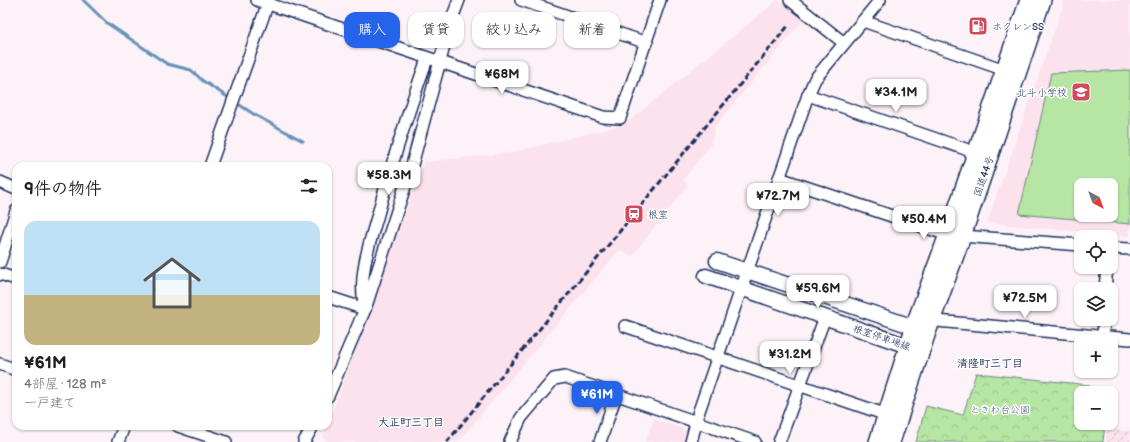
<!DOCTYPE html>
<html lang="ja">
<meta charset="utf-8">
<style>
:root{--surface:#fff;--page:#f2f2f2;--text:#202124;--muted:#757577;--accent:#2563eb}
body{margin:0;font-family:"Balsamiq Sans","Klee One",sans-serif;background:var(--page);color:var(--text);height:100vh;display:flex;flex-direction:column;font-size:15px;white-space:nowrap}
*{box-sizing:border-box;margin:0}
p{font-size:13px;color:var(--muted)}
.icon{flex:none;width:22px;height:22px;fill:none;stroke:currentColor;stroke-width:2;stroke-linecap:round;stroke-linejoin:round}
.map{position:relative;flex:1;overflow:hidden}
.sheet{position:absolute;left:12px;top:162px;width:320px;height:268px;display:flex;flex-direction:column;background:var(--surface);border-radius:12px;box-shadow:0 1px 3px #0004}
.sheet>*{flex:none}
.guide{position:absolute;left:344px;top:12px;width:380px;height:36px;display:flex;gap:8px}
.needle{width:26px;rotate:139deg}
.tools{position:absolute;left:1074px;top:178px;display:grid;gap:8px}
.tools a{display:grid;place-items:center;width:44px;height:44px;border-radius:8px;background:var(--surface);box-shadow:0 1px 3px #0004;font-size:20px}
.price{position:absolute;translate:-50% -34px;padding:0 9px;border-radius:8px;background:#fff;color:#222;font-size:13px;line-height:26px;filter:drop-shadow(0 1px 2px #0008)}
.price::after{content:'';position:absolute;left:50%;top:24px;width:12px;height:9px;margin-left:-6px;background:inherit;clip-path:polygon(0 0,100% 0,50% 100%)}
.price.selected{background:var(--accent);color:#fff}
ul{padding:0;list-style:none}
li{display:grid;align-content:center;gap:8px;height:212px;padding:0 12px}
li span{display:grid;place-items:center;height:124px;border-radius:12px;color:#555}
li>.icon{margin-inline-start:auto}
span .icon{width:72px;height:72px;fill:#fffc;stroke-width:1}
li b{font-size:17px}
h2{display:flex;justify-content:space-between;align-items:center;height:48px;padding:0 12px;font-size:17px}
.chip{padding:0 14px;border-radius:12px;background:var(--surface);box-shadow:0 1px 3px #0004;font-size:14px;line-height:36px}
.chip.selected{background:var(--accent);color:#fff}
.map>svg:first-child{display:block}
.built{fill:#fbe2ed;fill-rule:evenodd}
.industrial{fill:url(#industrial-furrows)}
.grass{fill:#b7e5a3;stroke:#698a80;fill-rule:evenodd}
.park{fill:url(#park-crowns);stroke:#698a80}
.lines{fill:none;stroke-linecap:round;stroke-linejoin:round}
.stream{stroke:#6593ba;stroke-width:3}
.minor-casing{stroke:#1b2f5e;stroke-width:14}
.major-casing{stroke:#1b2f5e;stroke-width:17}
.highway-casing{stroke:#1b2f5e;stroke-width:20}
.minor{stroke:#fff;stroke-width:11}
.major{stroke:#fff;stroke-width:14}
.highway{stroke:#fff;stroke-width:17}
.rail{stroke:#1b2f5e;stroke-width:3;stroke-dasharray:6 3;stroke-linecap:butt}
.labels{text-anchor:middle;stroke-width:3;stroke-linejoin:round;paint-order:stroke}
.poi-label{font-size:10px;fill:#1b2f5e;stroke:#fff;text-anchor:start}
.street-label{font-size:10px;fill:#1b2f5e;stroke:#fff}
.park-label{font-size:10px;fill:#425c6f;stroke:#fff}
.neighbourhood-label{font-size:11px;font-weight:bold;fill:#1b2f5e;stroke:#fff}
</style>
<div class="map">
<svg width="1130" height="442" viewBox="0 0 1130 442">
<defs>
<pattern id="industrial-furrows" width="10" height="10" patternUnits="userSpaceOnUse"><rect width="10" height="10" fill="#fbe2ed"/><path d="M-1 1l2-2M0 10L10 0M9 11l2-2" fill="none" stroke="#d7c2ce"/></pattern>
<pattern id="park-crowns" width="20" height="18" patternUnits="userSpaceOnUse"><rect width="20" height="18" fill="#b7e5a3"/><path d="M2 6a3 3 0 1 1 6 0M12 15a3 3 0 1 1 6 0" fill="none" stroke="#9dc58f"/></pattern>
</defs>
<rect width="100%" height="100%" fill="#fdf2f7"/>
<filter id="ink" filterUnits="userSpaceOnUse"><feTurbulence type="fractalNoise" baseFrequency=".025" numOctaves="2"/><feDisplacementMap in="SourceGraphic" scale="8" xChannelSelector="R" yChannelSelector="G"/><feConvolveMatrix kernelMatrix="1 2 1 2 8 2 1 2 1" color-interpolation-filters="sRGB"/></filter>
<g filter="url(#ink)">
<g class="built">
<path d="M 778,0 L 804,19 L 715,126 L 711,144 L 683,180 L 688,185 L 632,256 L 619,250 L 458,442 L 328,442 L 323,438 L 424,162 L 509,153 L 624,125 Z"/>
<path d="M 1065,0 L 1130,0 L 1130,236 L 987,223 ZM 1081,185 L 1111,185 L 1111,215 L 1081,215 Z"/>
<path d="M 654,419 L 688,431 L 684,442 L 645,442 Z"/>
</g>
<path class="industrial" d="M 1107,430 L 1130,431 L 1130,442 L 1106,442 Z"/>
<path class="grass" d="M 1130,70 L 1130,224 L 1019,214 L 1051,73 ZM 1081,185 L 1111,185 L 1111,215 L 1081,215 Z"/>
<path class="park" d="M 976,373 L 1089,385 L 1088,393 L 1081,393 L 1081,423 L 1105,423 L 1103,442 L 916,442 L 926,406 L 963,415 Z"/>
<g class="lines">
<path class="stream" d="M 83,0 L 107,23 L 167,64 L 191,70 L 203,81 L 255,115 L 303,141"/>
<g class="minor-casing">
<g id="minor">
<path d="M 257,0 L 603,117 L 620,118 L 660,0"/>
<path d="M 521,0 L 647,43"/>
<path d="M 790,0 L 844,43"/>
<path d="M 863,21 L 1005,70"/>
<path d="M 808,95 L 977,153"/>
<path d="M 210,166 L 269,0"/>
<path d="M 779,178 L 948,235 L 1081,245"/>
<path d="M 0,182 L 16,189"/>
<path d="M 1111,248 L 1130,249"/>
<path d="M 0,262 L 16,211"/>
<path d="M 0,274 L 16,279"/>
<path d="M 1105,289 L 1107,267"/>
<path d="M 328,297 L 365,309"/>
<path d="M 365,307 C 357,278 370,242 378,214 C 392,161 409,110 427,59"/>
<path d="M 926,320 L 1130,339"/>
<path d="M 625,326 L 887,415"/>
<path d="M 1103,337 L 1104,319"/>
<path d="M 0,364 L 16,370"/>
<path d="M 328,396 L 365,309 L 412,165 L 450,24 L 459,0"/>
<path d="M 178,426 L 226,442"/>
<path d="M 118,442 L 124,426"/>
<path d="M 304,442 L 313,426"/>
<path d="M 510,442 L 521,418 L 554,379 L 565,377 L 755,442"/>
<path d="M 600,442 L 616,395"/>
<path d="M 691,442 L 699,411 L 808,95 L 815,79 L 880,0"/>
<path d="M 779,442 L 825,317"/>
</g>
</g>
<g class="major-casing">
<g id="major">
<path d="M 717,261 L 923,330"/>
<path d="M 706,276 L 919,350"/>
</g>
</g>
<g class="highway-casing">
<g id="highway">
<path d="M 878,442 L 917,319 L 948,235 L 1029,0"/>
<path d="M 891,442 L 927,332 L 962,236 L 1042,0"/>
</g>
</g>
<use href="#minor" class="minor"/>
<use href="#major" class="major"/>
<use href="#highway" class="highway"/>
<path class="rail" d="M 447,442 L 788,26"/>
</g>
</g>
<defs>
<g id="fuel-square" transform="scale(1)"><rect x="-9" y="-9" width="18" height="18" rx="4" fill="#d1495b" stroke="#fff"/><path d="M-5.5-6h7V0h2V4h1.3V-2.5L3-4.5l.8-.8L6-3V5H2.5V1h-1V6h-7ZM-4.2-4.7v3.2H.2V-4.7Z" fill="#fff"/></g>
<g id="school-square" transform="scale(1)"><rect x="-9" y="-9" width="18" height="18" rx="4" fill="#d1495b" stroke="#fff"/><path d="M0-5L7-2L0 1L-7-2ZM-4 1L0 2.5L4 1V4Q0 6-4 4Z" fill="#fff"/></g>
<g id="station-square" transform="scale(1)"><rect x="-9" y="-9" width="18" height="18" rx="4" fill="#d1495b" stroke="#fff"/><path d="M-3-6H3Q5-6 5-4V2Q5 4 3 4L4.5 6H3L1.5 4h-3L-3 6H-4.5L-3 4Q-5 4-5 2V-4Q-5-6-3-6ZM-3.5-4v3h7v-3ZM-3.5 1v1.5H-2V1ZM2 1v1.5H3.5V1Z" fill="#fff"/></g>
</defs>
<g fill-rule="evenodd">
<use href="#fuel-square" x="978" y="26"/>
<use href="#school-square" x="1081" y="92"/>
<use href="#station-square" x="634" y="214"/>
</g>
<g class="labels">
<g class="poi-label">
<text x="992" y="30">ホクレンSS</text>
<text x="1067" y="96" text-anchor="end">北斗小学校</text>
<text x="648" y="218">根室</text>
</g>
<g class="street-label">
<text transform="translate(983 176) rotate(-71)" y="4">国道44号</text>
<text transform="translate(882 337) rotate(19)" y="4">根室停車場線</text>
</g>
<g class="park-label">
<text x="1000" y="413">ときわ台公園</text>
</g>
<g class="neighbourhood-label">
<text x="990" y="367">清隆町三丁目</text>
<text x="411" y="426">大正町三丁目</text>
</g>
</g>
</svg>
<div class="tools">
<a><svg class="needle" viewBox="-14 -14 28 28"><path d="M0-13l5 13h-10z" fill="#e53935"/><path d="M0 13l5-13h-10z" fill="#757577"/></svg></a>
<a><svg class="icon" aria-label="locate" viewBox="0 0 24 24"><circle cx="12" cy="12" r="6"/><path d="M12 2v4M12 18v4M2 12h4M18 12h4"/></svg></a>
<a><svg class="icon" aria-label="layers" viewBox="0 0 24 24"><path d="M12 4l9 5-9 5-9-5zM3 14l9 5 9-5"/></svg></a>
<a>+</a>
<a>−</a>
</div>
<b class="price" style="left:502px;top:95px">¥68M</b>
<b class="price" style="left:896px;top:113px">¥34.1M</b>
<b class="price" style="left:389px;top:196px">¥58.3M</b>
<b class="price" style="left:778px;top:217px">¥72.7M</b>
<b class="price" style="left:924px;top:240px">¥50.4M</b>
<b class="price" style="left:818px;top:309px">¥59.6M</b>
<b class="price" style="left:1025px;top:319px">¥72.5M</b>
<b class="price" style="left:790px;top:375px">¥31.2M</b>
<b class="price selected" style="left:597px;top:415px">¥61M</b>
<div class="guide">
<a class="chip selected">購入</a>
<a class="chip">賃貸</a>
<a class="chip">絞り込み</a>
<a class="chip">新着</a>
</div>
<section class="sheet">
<h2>9件の物件<svg class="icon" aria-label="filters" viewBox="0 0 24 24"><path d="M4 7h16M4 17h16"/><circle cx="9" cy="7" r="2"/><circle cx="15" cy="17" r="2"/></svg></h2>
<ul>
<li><span style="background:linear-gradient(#bfe0f5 60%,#c2b280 0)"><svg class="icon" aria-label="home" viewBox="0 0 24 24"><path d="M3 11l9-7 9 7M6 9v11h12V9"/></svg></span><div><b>¥61M</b><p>4部屋 · 128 m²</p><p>一戸建て</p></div></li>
</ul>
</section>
</div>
